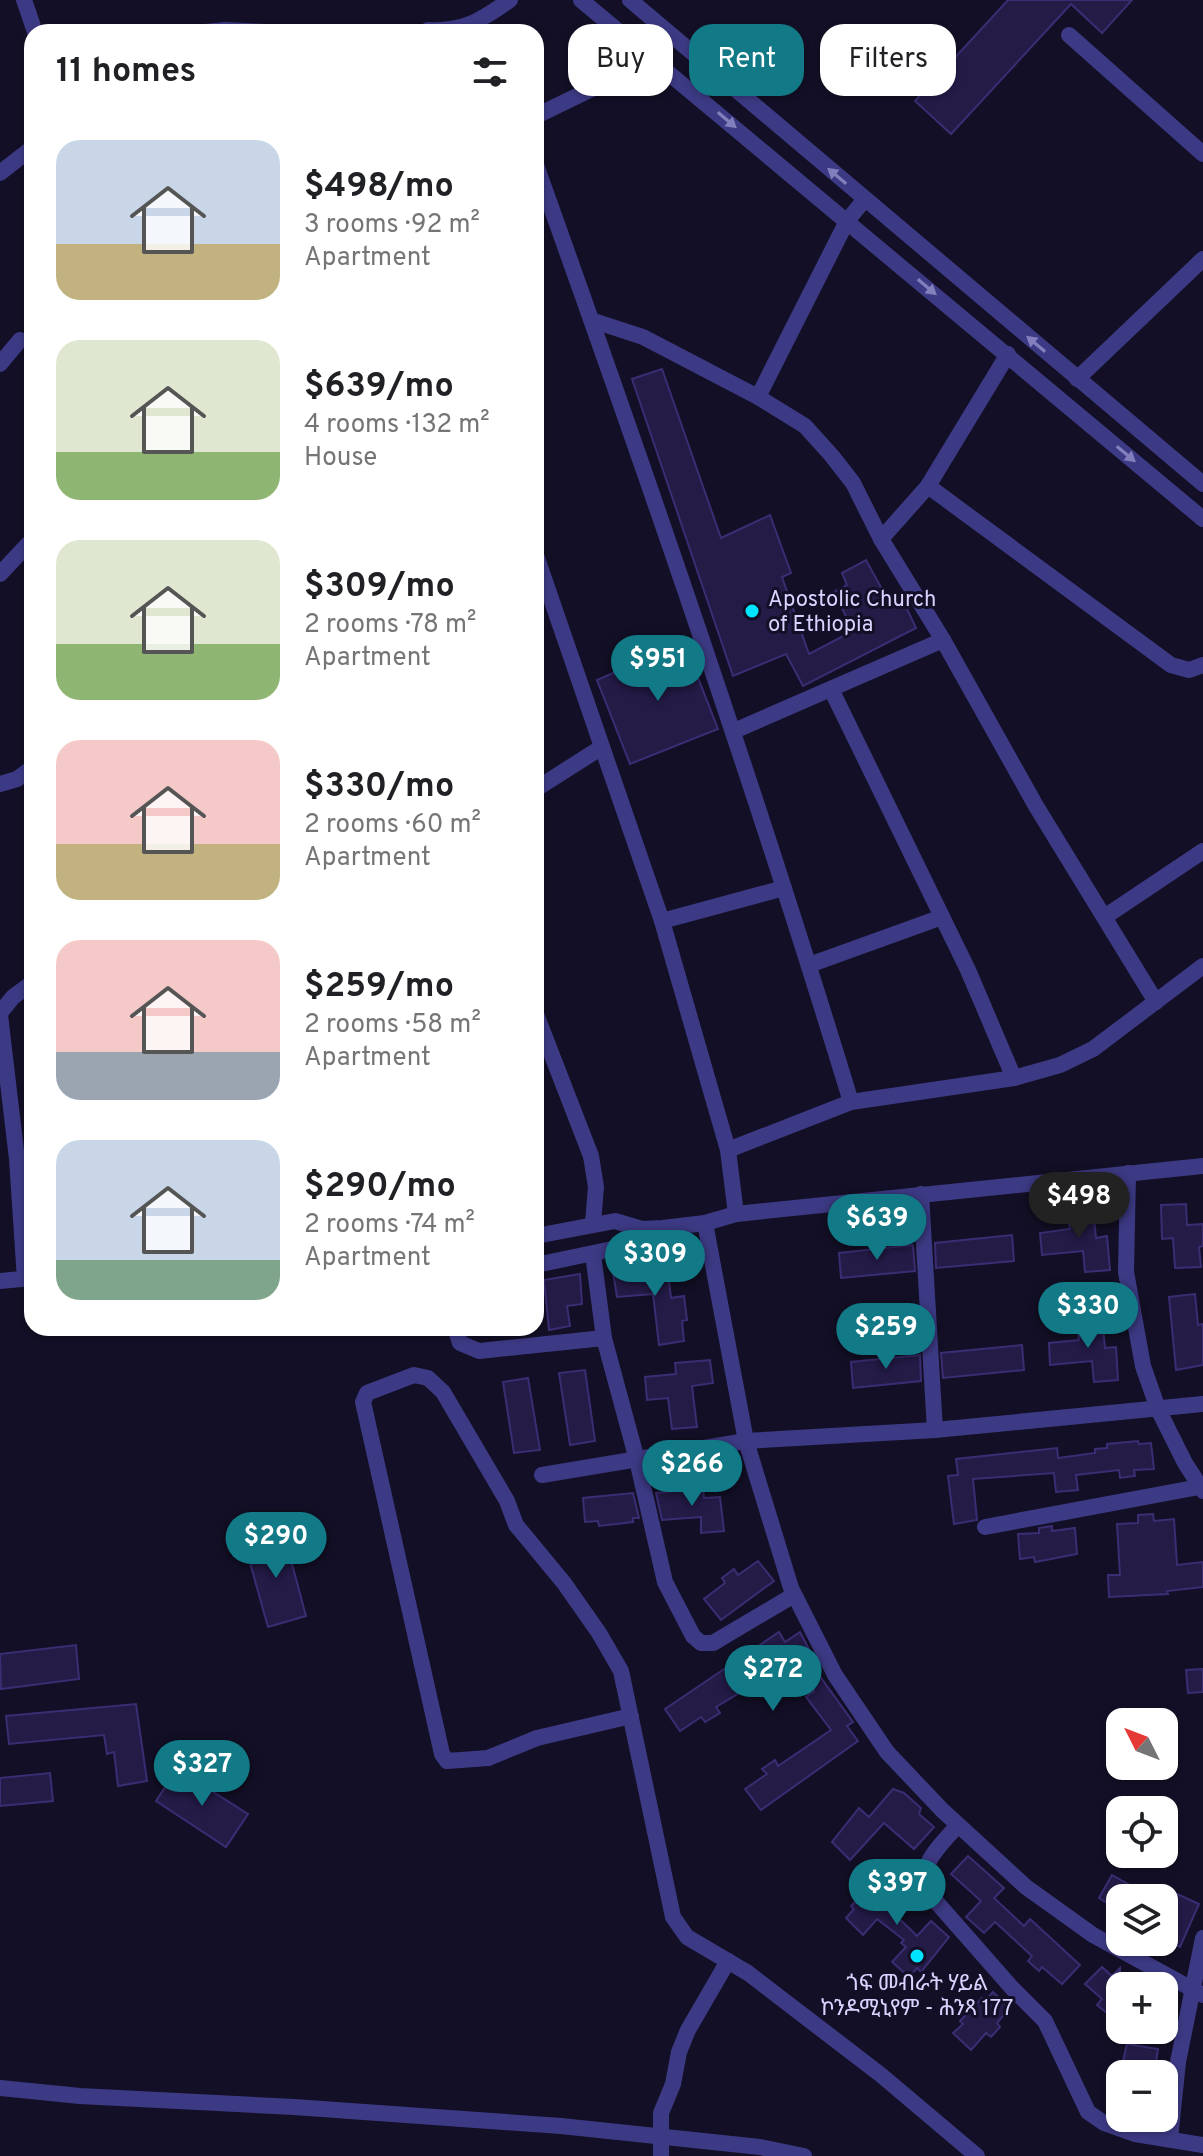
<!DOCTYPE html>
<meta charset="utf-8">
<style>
:root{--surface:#fff;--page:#f6f6f6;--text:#202124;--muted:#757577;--accent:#127987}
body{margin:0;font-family:Overpass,"Noto Sans Ethiopic",sans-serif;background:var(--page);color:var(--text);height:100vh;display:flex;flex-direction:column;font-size:30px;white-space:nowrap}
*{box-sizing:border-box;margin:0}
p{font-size:26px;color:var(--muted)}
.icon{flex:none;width:44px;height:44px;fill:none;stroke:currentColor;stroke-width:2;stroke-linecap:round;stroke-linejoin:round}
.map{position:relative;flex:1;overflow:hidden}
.drawer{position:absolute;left:24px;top:24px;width:520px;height:1312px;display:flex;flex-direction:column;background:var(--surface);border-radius:24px;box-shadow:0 2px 6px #0004}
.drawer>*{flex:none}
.top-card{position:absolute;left:568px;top:24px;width:514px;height:72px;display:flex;gap:16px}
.needle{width:52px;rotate:312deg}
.controls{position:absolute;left:1106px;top:1708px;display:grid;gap:16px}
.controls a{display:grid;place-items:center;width:72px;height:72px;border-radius:16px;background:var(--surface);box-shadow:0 2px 6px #0004;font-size:40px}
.price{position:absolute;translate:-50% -68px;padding:0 18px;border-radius:28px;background:var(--accent);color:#fff;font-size:26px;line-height:52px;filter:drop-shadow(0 2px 4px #0008)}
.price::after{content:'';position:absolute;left:50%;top:48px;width:24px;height:18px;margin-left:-12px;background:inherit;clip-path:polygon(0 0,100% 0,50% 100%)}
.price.current{background:#222;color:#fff}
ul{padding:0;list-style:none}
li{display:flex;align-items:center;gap:24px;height:200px;padding:0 32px}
li span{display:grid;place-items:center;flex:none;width:224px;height:160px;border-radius:24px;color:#555}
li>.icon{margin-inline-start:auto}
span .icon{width:96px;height:96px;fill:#fffc;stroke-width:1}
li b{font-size:34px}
h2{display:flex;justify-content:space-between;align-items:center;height:96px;padding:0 32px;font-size:34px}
.tag{padding:0 28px;border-radius:24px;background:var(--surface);box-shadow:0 2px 6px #0004;font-size:28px;line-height:72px}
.tag.current{background:var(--accent);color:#fff}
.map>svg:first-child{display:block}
.building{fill:#241b47;stroke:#3b2d73;stroke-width:2}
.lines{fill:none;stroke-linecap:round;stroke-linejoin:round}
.street{stroke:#3d3a85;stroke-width:16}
.oneway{fill:#837fbc}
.poi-dot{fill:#00e5ff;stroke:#130f26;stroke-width:3}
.labels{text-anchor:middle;stroke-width:6;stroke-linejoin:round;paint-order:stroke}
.poi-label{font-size:22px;fill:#d9d4ff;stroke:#130f26;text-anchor:start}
</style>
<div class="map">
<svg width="1203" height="2156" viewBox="0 0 1203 2156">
<rect width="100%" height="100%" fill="#130f26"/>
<g class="building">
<path d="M 1008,0 L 1132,0 L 1102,33 L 1071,4 L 951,134 L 915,101 Z"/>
<path d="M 662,369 L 721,538 L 770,515 L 791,573 L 782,577 L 809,654 L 853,631 L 834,592 L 847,585 L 842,573 L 866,560 L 890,604 L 902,598 L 916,628 L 803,686 L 786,654 L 733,676 L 632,379 Z"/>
<path d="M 688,640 L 700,668 L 695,670 L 718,729 L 630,764 L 597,680 Z"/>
<path d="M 1186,1204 L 1187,1225 L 1203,1224 L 1203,1246 L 1199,1247 L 1201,1267 L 1175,1268 L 1173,1238 L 1162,1239 L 1161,1205 Z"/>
<path d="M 1093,1207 L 1096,1238 L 1107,1236 L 1110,1270 L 1085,1272 L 1083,1251 L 1042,1255 L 1040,1233 L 1070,1229 L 1067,1209 Z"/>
<path d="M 1012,1235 L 1014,1261 L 936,1268 L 935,1243 Z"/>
<path d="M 913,1245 L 915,1271 L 841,1278 L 839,1253 Z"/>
<path d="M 656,1262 L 657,1266 L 667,1265 L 671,1298 L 684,1296 L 687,1320 L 682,1321 L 684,1341 L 659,1345 L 653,1294 L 617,1297 L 613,1272 L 634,1269 L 634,1265 Z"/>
<path d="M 580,1274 L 582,1304 L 567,1306 L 570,1326 L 549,1330 L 544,1280 Z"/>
<path d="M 1195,1294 L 1198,1325 L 1203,1324 L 1203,1365 L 1176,1370 L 1169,1297 Z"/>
<path d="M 1102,1317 L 1105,1348 L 1116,1347 L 1118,1380 L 1094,1382 L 1092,1361 L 1050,1365 L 1049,1343 L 1079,1340 L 1076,1319 Z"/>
<path d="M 1022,1345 L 1024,1370 L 943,1378 L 941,1353 Z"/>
<path d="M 920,1355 L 921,1381 L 853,1388 L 851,1362 Z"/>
<path d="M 710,1360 L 713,1383 L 692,1386 L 697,1427 L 672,1429 L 668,1398 L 647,1400 L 645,1377 L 676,1374 L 675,1363 Z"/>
<path d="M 585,1370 L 595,1441 L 570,1445 L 559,1373 Z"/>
<path d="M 528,1378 L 540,1450 L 514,1453 L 503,1382 Z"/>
<path d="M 1138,1441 L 1139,1444 L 1151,1443 L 1154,1469 L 1134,1470 L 1135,1476 L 1120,1478 L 1119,1470 L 1076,1475 L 1078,1490 L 1056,1492 L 1054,1473 L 973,1479 L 977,1520 L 954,1524 L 948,1476 L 958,1475 L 956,1459 L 1057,1448 L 1058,1458 L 1095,1453 L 1095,1449 L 1107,1448 L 1107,1444 Z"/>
<path d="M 703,1488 L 704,1498 L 720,1497 L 724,1531 L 701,1533 L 701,1517 L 662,1520 L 656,1493 Z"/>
<path d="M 633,1493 L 639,1518 L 633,1518 L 633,1522 L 599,1526 L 598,1521 L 585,1522 L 583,1498 Z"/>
<path d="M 1153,1514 L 1154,1521 L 1174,1519 L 1177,1565 L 1203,1562 L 1203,1587 L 1167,1591 L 1168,1594 L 1109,1597 L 1108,1575 L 1120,1575 L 1117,1524 L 1138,1523 L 1138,1515 Z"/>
<path d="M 1052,1526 L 1052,1531 L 1075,1528 L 1077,1554 L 1035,1562 L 1034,1557 L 1020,1559 L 1018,1534 L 1039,1533 L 1039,1528 Z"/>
<path d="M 284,1534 L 306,1616 L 268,1627 L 245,1545 Z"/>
<path d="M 758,1561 L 774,1581 L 721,1620 L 704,1599 L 725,1583 L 722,1578 L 734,1569 L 738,1575 Z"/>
<path d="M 779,1632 L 785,1642 L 800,1632 L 815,1661 L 811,1664 L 853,1722 L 847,1726 L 858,1741 L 761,1810 L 745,1789 L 767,1774 L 762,1769 L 775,1760 L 778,1766 L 831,1730 L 806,1697 L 814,1691 L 788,1657 L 737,1689 L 739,1693 L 716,1707 L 720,1713 L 705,1722 L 701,1717 L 680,1731 L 665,1709 Z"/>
<path d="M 76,1645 L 79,1679 L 1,1689 L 0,1654 Z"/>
<path d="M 1203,1669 L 1203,1692 L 1188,1693 L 1186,1670 Z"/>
<path d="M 136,1704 L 147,1781 L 118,1786 L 114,1752 L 107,1754 L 104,1735 L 9,1744 L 6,1716 Z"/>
<path d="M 177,1769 L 248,1814 L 226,1847 L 156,1801 Z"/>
<path d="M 50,1773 L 53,1801 L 0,1806 L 0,1778 Z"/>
<path d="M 893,1789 L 904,1793 L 921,1808 L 919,1814 L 934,1827 L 914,1849 L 884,1823 L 850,1860 L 832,1842 L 859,1808 L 869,1817 Z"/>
<path d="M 968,1856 L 1004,1888 L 994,1898 L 1024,1926 L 1030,1919 L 1080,1965 L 1062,1984 L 1042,1967 L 1039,1971 L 1028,1961 L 1032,1956 L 995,1922 L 984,1933 L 966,1917 L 981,1901 L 951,1874 Z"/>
<path d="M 1112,1875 L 1153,1898 L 1120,1898 L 1120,1911 L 1099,1898 Z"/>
<path d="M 884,1879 L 904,1897 L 891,1911 L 912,1931 L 917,1936 L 931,1921 L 949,1937 L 921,1972 L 917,1968 L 909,1977 L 892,1962 L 906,1947 L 901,1943 L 904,1940 L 877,1919 L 863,1935 L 846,1918 L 854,1909 L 851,1906 L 873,1883 L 877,1886 Z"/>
<path d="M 1164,1888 L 1199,1904 L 1180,1947 L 1164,1940 Z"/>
<path d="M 1102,1967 L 1112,1976 L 1120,1968 L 1120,2018 L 1112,2010 L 1108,2014 L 1097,2005 L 1102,1999 L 1085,1984 Z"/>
<path d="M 993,1992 L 1010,2008 L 997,2023 L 1000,2027 L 991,2037 L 986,2033 L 971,2050 L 953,2033 L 963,2024 L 960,2021 L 982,1998 L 985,2001 Z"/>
<path d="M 1127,2044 L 1158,2049 L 1156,2062 L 1167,2065 L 1166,2074 L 1120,2074 Z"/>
</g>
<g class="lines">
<g class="street">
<path d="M 24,0 L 35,32"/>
<path d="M 581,0 L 1203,519"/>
<path d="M 630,0 L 1203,484"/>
<path d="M 428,30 C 465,32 481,20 510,0"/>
<path d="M 205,32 L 225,30 L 266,32"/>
<path d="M 1069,35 L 1203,154"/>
<path d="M 536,116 L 606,82 L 644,51"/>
<path d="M 536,165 C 647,475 755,787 851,1102"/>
<path d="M 0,173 L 32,148"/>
<path d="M 594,321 L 643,337 L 758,397 L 805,426 L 832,456 L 853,483 L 881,539 L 943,640 L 1036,806 L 1156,1002"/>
<path d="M 0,364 L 20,340"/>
<path d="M 1077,379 L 1203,259"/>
<path d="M 758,397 L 847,221 L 865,199"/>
<path d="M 928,486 L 1171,665 L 1189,670 L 1203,665"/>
<path d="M 881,539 L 928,486 L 1008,354"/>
<path d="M 536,555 L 662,921 L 728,1150"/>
<path d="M 0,574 L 32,540"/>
<path d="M 831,689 L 968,970 L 1014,1078"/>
<path d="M 734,731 L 943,640"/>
<path d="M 0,784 L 17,779 L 32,768"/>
<path d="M 536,789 L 602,747"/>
<path d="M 1106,916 L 1203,851"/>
<path d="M 662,921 L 784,888"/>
<path d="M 809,965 L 942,917"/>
<path d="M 0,1013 L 13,997 L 32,983"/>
<path d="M 536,1014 L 591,1156 L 596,1187 L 593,1223"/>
<path d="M 0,1015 L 17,1159 L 25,1279"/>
<path d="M 1128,1173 L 1126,1272 L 1143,1366 L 1158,1409 L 1185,1463 L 1203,1491"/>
<path d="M 921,1194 L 935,1430"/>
<path d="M 736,1214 L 728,1150 L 851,1102 L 1014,1078 L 1060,1065 L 1093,1049 L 1203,966"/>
<path d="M 705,1223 L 746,1441 L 791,1588 L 835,1675 L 887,1752 L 942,1810 L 1026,1887 L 1093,1935 L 1203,1995"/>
<path d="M 536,1236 L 615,1221 L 642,1229 L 663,1228 L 705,1223 L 736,1214 L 1203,1166"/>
<path d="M 593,1254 L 604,1338 L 637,1460 L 665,1582 L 693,1636 L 701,1643 L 713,1643 L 794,1595"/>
<path d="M 536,1265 L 617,1248 L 629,1243 L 642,1229"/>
<path d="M 0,1281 L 32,1278"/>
<path d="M 455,1328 L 460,1343 L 479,1351 L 604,1338"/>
<path d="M 542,1475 L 746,1441 L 935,1430 L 1203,1404"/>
<path d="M 985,1527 L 1199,1487"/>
<path d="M 631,1716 L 537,1738 L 488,1758 L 447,1761 L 442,1754 L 363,1402 L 367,1393 L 414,1375 L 428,1378 L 443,1392 L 507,1501 L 516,1525 L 564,1583 L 599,1633 L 621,1671 L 673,1917 L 687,1937 L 748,1973 L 881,2075 L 977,2156"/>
<path d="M 958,1825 C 940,1846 921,1860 925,1889 L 1012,1988 L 1045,2021 L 1088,2112 L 1104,2123 L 1135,2134 L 1203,2145"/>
<path d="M 0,2088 L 80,2096 L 294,2107 L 561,2126 L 760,2147 L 804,2156"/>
<path d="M 1170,2139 L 1178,2062 L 1203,1938"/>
<path d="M 661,2156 L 661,2113 L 673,2084 L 679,2052 L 688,2030 L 728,1961"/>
</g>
</g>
<defs><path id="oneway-solid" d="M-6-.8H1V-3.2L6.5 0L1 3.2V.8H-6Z" transform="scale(2)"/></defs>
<g class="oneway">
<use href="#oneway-solid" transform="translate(727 120) rotate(40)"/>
<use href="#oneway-solid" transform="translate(837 176) rotate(-140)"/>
<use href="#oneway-solid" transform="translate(927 287) rotate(40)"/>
<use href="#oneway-solid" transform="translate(1036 344) rotate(-140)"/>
<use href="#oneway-solid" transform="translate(1126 454) rotate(40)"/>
</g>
<g class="poi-dot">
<circle cx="752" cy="611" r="8"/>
<circle cx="917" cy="1956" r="8"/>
</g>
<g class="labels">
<g class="poi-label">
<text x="768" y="606">Apostolic Church<tspan x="768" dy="25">of Ethiopia</tspan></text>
<text x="917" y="1990" text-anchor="middle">ጎፍ መብራት ሃይል<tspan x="917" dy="25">ኮንዶሚኒየም - ሕንጻ 177</tspan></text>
</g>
</g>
</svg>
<div class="controls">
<a><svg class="needle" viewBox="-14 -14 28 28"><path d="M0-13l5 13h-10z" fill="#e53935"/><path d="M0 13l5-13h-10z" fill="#757577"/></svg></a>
<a><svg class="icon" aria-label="locate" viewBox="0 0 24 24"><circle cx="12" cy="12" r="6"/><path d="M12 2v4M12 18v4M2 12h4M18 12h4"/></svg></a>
<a><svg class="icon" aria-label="layers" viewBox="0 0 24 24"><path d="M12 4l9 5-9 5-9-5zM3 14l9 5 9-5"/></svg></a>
<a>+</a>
<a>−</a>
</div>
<b class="price" style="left:658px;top:703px">$951</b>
<b class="price current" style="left:1079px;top:1240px">$498</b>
<b class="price" style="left:877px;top:1262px">$639</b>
<b class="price" style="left:655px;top:1298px">$309</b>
<b class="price" style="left:1088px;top:1350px">$330</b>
<b class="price" style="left:886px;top:1371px">$259</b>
<b class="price" style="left:692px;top:1508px">$266</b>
<b class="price" style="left:276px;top:1580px">$290</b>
<b class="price" style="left:773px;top:1713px">$272</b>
<b class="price" style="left:202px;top:1808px">$327</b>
<b class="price" style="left:897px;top:1927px">$397</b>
<div class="top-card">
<a class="tag">Buy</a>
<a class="tag current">Rent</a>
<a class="tag">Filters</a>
</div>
<section class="drawer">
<h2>11 homes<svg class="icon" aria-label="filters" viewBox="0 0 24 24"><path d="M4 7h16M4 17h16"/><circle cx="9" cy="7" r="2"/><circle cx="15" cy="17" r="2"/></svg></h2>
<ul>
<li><span style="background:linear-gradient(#c9d6e8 65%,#c2b280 0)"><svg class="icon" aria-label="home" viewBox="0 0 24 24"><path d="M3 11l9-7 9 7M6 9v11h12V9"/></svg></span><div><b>$498/mo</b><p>3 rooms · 92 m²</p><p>Apartment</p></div></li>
<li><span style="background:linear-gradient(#dfe7d0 70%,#8fb573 0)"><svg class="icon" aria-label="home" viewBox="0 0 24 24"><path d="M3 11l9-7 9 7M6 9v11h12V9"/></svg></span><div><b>$639/mo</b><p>4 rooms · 132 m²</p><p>House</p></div></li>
<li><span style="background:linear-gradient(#dfe7d0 65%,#8fb573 0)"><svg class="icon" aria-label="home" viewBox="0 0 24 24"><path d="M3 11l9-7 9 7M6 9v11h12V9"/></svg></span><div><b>$309/mo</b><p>2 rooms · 78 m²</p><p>Apartment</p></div></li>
<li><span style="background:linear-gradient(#f6c9c9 65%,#c2b280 0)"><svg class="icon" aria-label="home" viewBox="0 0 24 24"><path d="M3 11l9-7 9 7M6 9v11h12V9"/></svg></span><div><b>$330/mo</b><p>2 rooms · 60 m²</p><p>Apartment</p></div></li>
<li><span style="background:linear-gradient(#f6c9c9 70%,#9aa5b1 0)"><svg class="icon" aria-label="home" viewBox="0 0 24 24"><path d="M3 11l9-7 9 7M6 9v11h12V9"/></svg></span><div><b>$259/mo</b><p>2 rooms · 58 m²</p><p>Apartment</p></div></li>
<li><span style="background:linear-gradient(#c9d6e8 75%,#7fa58c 0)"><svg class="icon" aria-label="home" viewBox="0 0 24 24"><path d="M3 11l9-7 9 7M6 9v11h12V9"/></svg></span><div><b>$290/mo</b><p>2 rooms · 74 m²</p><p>Apartment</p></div></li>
</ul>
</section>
</div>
